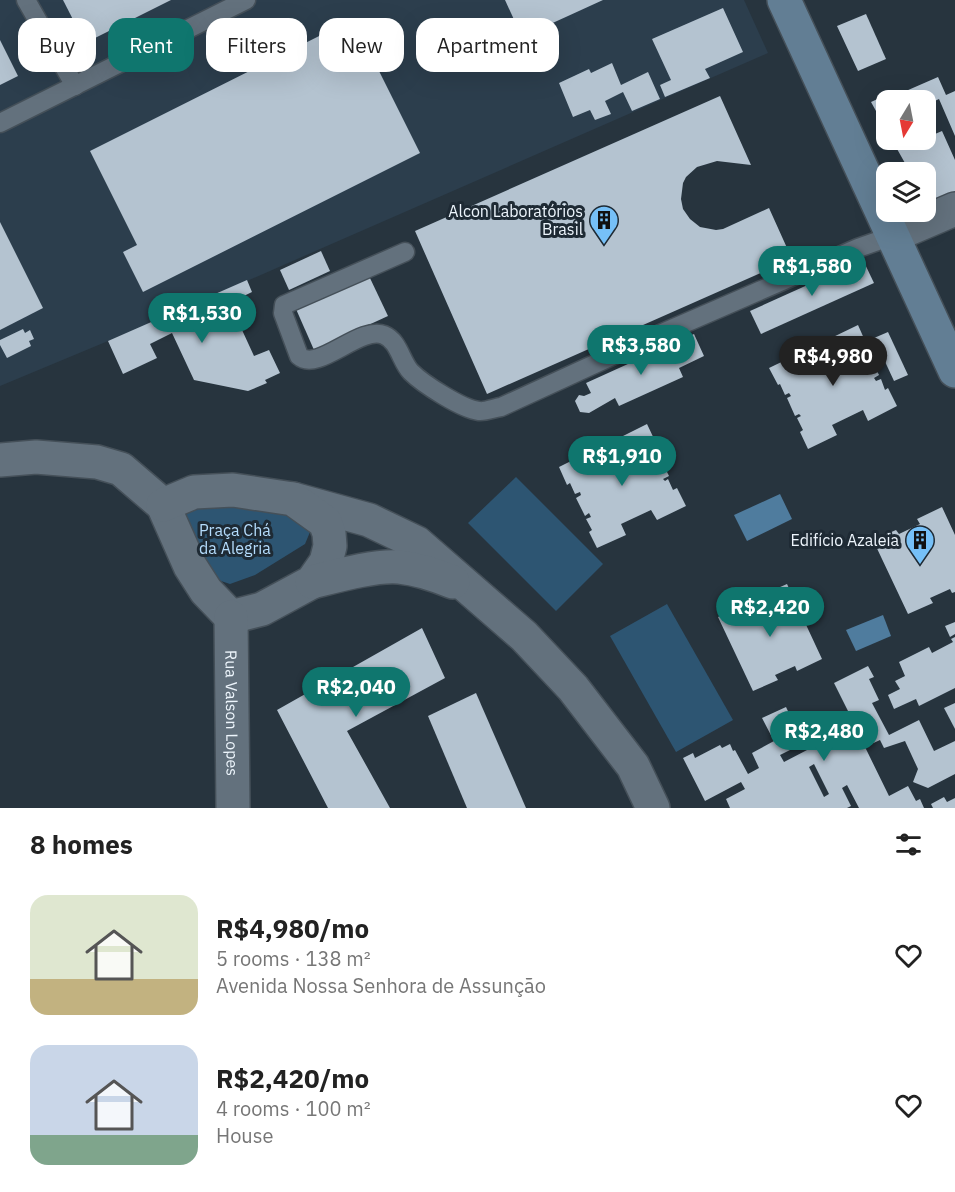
<!DOCTYPE html>
<meta charset="utf-8">
<style>
:root{--surface:#fff;--page:#f2f2f2;--text:#222;--muted:#767676;--accent:#0f766e}
body{margin:0;font-family:"IBM Plex Sans",sans-serif;background:var(--page);color:var(--text);height:100vh;display:flex;flex-direction:column;font-size:22px;white-space:nowrap}
*{box-sizing:border-box;margin:0}
p{font-size:20px;color:var(--muted)}
.icon{flex:none;width:33px;height:33px;fill:none;stroke:currentColor;stroke-width:2;stroke-linecap:round;stroke-linejoin:round}
.map{position:relative;height:808px;overflow:hidden}
.drawer{display:flex;flex-direction:column;background:var(--surface);flex:1}
.drawer>*{flex:none}
.top-card{position:absolute;left:18px;top:18px;width:600px;height:54px;display:flex;gap:12px}
.needle{width:39px;rotate:190deg}
.fabs{position:absolute;left:876px;top:90px;display:grid;gap:12px}
.fabs a{display:grid;place-items:center;width:60px;height:60px;border-radius:12px;background:var(--surface);box-shadow:0 6px 24px #0002;font-size:30px}
.price{position:absolute;translate:-50% -51px;padding:0 14px;border-radius:21px;background:var(--accent);color:#fff;font-size:20px;line-height:39px;filter:drop-shadow(0 2px 3px #0008)}
.price::after{content:'';position:absolute;left:50%;top:36px;width:18px;height:14px;margin-left:-9px;background:inherit;clip-path:polygon(0 0,100% 0,50% 100%)}
.price.current{background:#222;color:#fff}
ul{padding:0;list-style:none}
li{display:flex;align-items:center;gap:18px;height:150px;padding:0 30px}
li span{display:grid;place-items:center;flex:none;width:168px;height:120px;border-radius:18px;color:#555}
li>.icon{margin-inline-start:auto}
span .icon{width:72px;height:72px;fill:#fffc;stroke-width:1}
li b{font-size:26px}
h2{display:flex;justify-content:space-between;align-items:center;height:72px;padding:0 30px;font-size:26px}
.chip{padding:0 21px;border-radius:18px;background:var(--surface);box-shadow:0 6px 24px #0002;font-size:21px;line-height:54px}
.chip.current{background:var(--accent);color:#fff}
.map>svg:first-child{display:block}
.built{fill:#2c3e4d}
.green{fill:#2d5572}
.water{fill:#4f7c9e}
.building{fill:#b4c3d0;fill-rule:evenodd}
.lines{fill:none;stroke-linecap:round;stroke-linejoin:round}
.lane-casing{stroke:#455059;stroke-width:21}
.street-casing{stroke:#455059;stroke-width:36}
.secondary-casing{stroke:#455059;stroke-width:36}
.lane{stroke:#63717d;stroke-width:18}
.street{stroke:#63717d;stroke-width:33}
.secondary{stroke:#627e94;stroke-width:33}
.labels{text-anchor:middle;stroke-width:6;stroke-linejoin:round;paint-order:stroke}
.poi-label{font-size:16px;fill:#edf5fc;stroke:#1e2a34;text-anchor:end}
.park-label{font-size:16px;fill:#b4dcfc;stroke:#1e2a34}
.street-label{font-size:16px;fill:#edf5fc;stroke:#1e2a34}
</style>
<div class="map">
<svg width="955" height="808" viewBox="0 0 955 808">
<rect width="100%" height="100%" fill="#27343e"/>
<path class="built" d="M 0,0 L 744,0 L 768,53 L 144,326 L 0,386 Z"/>
<g class="green">
<path d="M 516,477 L 603,564 L 556,611 L 468,523 Z"/>
<path d="M 190,500 L 278,511 L 302,521 L 310,532 L 305,544 L 255,575 L 230,584 L 215,579 L 179,521 Z"/>
<path d="M 667,604 L 733,720 L 676,752 L 610,636 Z"/>
</g>
<g class="water">
<path d="M 780,494 L 792,519 L 747,541 L 734,515 Z"/>
<path d="M 883,615 L 891,636 L 856,651 L 846,630 Z"/>
</g>
<g class="building">
<path d="M 63,0 L 171,0 L 85,43 Z"/>
<path d="M 505,0 L 603,0 L 522,37 Z"/>
<path d="M 723,8 L 743,52 L 705,69 L 710,78 L 665,97 L 660,85 L 671,80 L 652,39 Z"/>
<path d="M 866,14 L 886,59 L 858,71 L 837,26 Z"/>
<path d="M 353,19 L 420,153 L 143,292 L 123,252 L 137,245 L 90,151 Z"/>
<path d="M 0,40 L 18,76 L 0,85 Z"/>
<path d="M 612,63 L 621,85 L 648,72 L 660,99 L 632,111 L 623,92 L 605,101 L 611,114 L 595,120 L 590,110 L 573,117 L 559,83 L 589,69 L 591,73 Z"/>
<path d="M 938,77 L 946,95 L 955,91 L 955,136 L 939,99 L 926,105 L 926,100 L 886,100 L 886,129 L 871,102 L 895,91 L 896,93 L 899,92 L 899,94 Z"/>
<path d="M 720,96 L 751,165 L 717,161 L 697,167 L 686,177 L 683,183 L 681,199 L 683,209 L 690,219 L 700,227 L 716,230 L 723,229 L 769,208 L 792,259 L 487,394 L 415,231 Z"/>
<path d="M 926,114 L 935,134 L 942,131 L 955,160 L 955,194 L 927,206 L 926,172 L 910,172 L 892,140 L 926,140 Z"/>
<path d="M 0,222 L 43,308 L 0,330 Z"/>
<path d="M 321,251 L 330,271 L 289,290 L 280,270 Z"/>
<path d="M 863,260 L 874,283 L 761,334 L 750,311 Z"/>
<path d="M 369,276 L 388,316 L 314,350 L 296,309 Z"/>
<path d="M 247,280 L 252,292 L 213,311 L 214,314 L 231,306 L 254,356 L 269,350 L 280,373 L 265,380 L 267,383 L 248,391 L 194,380 L 172,333 L 150,344 L 157,358 L 123,374 L 108,341 Z"/>
<path d="M 858,325 L 866,343 L 863,345 L 869,357 L 864,359 L 865,361 L 871,359 L 879,375 L 874,378 L 876,381 L 881,379 L 885,390 L 888,388 L 897,406 L 868,421 L 863,410 L 832,425 L 837,435 L 808,449 L 800,432 L 803,430 L 797,418 L 801,416 L 799,414 L 795,416 L 787,398 L 791,396 L 789,393 L 785,395 L 780,384 L 778,385 L 769,368 L 798,354 L 803,364 L 834,350 L 829,339 Z"/>
<path d="M 23,329 L 25,333 L 30,330 L 34,339 L 29,341 L 31,346 L 7,358 L 0,345 L 0,340 Z"/>
<path d="M 888,332 L 908,375 L 894,381 L 874,338 Z"/>
<path d="M 694,334 L 704,356 L 679,368 L 683,377 L 619,406 L 615,398 L 589,413 L 580,412 L 575,401 L 579,395 L 584,396 L 591,393 L 586,383 Z"/>
<path d="M 647,424 L 656,443 L 652,445 L 657,456 L 653,458 L 655,461 L 660,458 L 669,476 L 663,479 L 665,481 L 668,479 L 673,490 L 677,488 L 686,506 L 657,520 L 651,510 L 621,524 L 626,535 L 597,548 L 589,532 L 592,530 L 586,519 L 591,517 L 589,513 L 585,516 L 576,498 L 581,495 L 580,492 L 575,494 L 570,483 L 567,485 L 559,467 L 587,453 L 592,465 L 623,450 L 617,439 Z"/>
<path d="M 942,507 L 955,535 L 955,592 L 952,593 L 950,589 L 930,598 L 933,603 L 908,614 L 873,540 L 896,530 L 899,534 L 920,524 L 917,519 Z"/>
<path d="M 787,584 L 822,659 L 797,671 L 795,666 L 775,675 L 778,680 L 753,691 L 718,617 L 743,605 L 745,610 L 764,601 L 762,595 Z"/>
<path d="M 955,622 L 955,634 L 950,637 L 945,626 Z"/>
<path d="M 422,628 L 445,678 L 347,731 L 390,808 L 328,808 L 277,710 Z"/>
<path d="M 955,637 L 955,688 L 919,706 L 916,699 L 894,709 L 888,695 L 900,689 L 895,681 L 905,676 L 899,662 L 929,647 L 932,653 L 953,642 L 951,639 Z"/>
<path d="M 868,666 L 874,677 L 869,679 L 879,700 L 872,703 L 889,735 L 919,720 L 934,751 L 955,741 L 955,774 L 928,788 L 913,782 L 918,769 L 905,741 L 884,748 L 880,740 L 865,747 L 889,796 L 908,786 L 916,801 L 920,799 L 924,808 L 859,808 L 847,785 L 842,788 L 851,806 L 847,808 L 730,808 L 726,799 L 745,789 L 741,782 L 705,801 L 683,758 L 693,753 L 695,758 L 720,745 L 722,748 L 730,744 L 733,751 L 735,750 L 748,774 L 759,768 L 752,753 L 774,741 L 762,718 L 786,707 L 795,726 L 785,731 L 794,748 L 780,755 L 784,762 L 855,725 L 834,683 ZM 814,764 L 829,794 L 824,797 L 809,767 Z"/>
<path d="M 476,693 L 526,808 L 467,808 L 428,716 Z"/>
<path d="M 955,703 L 955,729 L 944,708 Z"/>
<path d="M 944,797 L 947,802 L 955,798 L 955,808 L 933,808 L 931,804 Z"/>
</g>
<g class="lines">
<g class="lane-casing">
<g id="lane">
<path d="M 26,0 L 75,86"/>
<path d="M 0,123 L 246,0"/>
<path d="M 405,252 L 284,305 L 283,313 L 299,356 C 318,373 360,325 384,335 C 399,341 401,362 411,372 C 423,384 462,409 479,411 C 485,412 494,408 501,407 L 660,334 L 858,248 L 892,236"/>
</g>
</g>
<g class="street-casing">
<g id="street">
<path d="M 892,236 L 955,209"/>
<path d="M 0,460 L 36,457 L 97,462 L 121,469 L 163,505 L 190,566 L 206,591 L 231,617"/>
<path d="M 293,499 L 369,520 L 417,543 L 524,636 L 573,688 L 633,766 L 653,808"/>
<path d="M 163,505 L 194,492 L 233,490 L 293,499 L 325,522 L 329,533 L 330,546 L 326,562 L 312,582 L 262,609 L 231,617"/>
<path d="M 312,582 C 336,576 375,565 399,567 C 419,569 436,575 453,582"/>
<path id="s1" d="M 231,617 L 233,808"/>
</g>
</g>
<g class="secondary-casing">
<path id="secondary" d="M 784,0 L 955,371"/>
</g>
<use href="#lane" class="lane"/>
<use href="#street" class="street"/>
<use href="#secondary" class="secondary"/>
</g>
<defs>
<g id="building-pin" transform="scale(1.5)"><path d="M0 17L-7.5 6A9.5 9.5 0 1 1 7.5 6Z" fill="#76c0f7" stroke="#1e2a34"/><path d="M-4-6H4V6H1V3H-1V6H-4ZM-2.5-4.3h1.7v1.8h-1.7ZM.8-4.3h1.7v1.8H.8ZM-2.5-1h1.7V.8h-1.7ZM.8-1h1.7V.8H.8Z" fill="#111"/></g>
</defs>
<g fill-rule="evenodd">
<use href="#building-pin" x="604" y="220"/>
<use href="#building-pin" x="920" y="540"/>
</g>
<g class="labels">
<g class="poi-label">
<text x="583" y="217">Alcon Laboratórios<tspan x="583" dy="18">Brasil</tspan></text>
<text x="899" y="546">Edifício Azaleia</text>
</g>
<g class="park-label">
<text x="235" y="536">Praça Chá<tspan x="235" dy="18">da Alegria</tspan></text>
</g>
<g class="street-label">
<text dy="6" stroke="none"><textPath href="#s1" startOffset="96">Rua Valson Lopes</textPath></text>
</g>
</g>
</svg>
<div class="fabs">
<a><svg class="needle" viewBox="-14 -14 28 28"><path d="M0-13l5 13h-10z" fill="#e53935"/><path d="M0 13l5-13h-10z" fill="#767676"/></svg></a>
<a><svg class="icon" aria-label="layers" viewBox="0 0 24 24"><path d="M12 4l9 5-9 5-9-5zM3 14l9 5 9-5"/></svg></a>
</div>
<b class="price" style="left:812px;top:297px">R$1,580</b>
<b class="price" style="left:202px;top:344px">R$1,530</b>
<b class="price" style="left:641px;top:376px">R$3,580</b>
<b class="price current" style="left:833px;top:387px">R$4,980</b>
<b class="price" style="left:622px;top:487px">R$1,910</b>
<b class="price" style="left:770px;top:638px">R$2,420</b>
<b class="price" style="left:356px;top:718px">R$2,040</b>
<b class="price" style="left:824px;top:762px">R$2,480</b>
<div class="top-card">
<a class="chip">Buy</a>
<a class="chip current">Rent</a>
<a class="chip">Filters</a>
<a class="chip">New</a>
<a class="chip">Apartment</a>
</div>
</div>
<section class="drawer">
<h2>8 homes<svg class="icon" aria-label="filters" viewBox="0 0 24 24"><path d="M4 7h16M4 17h16"/><circle cx="9" cy="7" r="2"/><circle cx="15" cy="17" r="2"/></svg></h2>
<ul>
<li><span style="background:linear-gradient(#dfe7d0 70%,#c2b280 0)"><svg class="icon" aria-label="home" viewBox="0 0 24 24"><path d="M3 11l9-7 9 7M6 9v11h12V9"/></svg></span><div><b>R$4,980/mo</b><p>5 rooms · 138 m²</p><p>Avenida Nossa Senhora de Assunção</p></div><svg class="icon" aria-label="heart" viewBox="0 0 24 24"><path d="M12 20l-8-8c-3-5 5-10 8-4 3-6 11-1 8 4z"/></svg></li>
<li><span style="background:linear-gradient(#c9d6e8 75%,#7fa58c 0)"><svg class="icon" aria-label="home" viewBox="0 0 24 24"><path d="M3 11l9-7 9 7M6 9v11h12V9"/></svg></span><div><b>R$2,420/mo</b><p>4 rooms · 100 m²</p><p>House</p></div><svg class="icon" aria-label="heart" viewBox="0 0 24 24"><path d="M12 20l-8-8c-3-5 5-10 8-4 3-6 11-1 8 4z"/></svg></li>
</ul>
</section>
